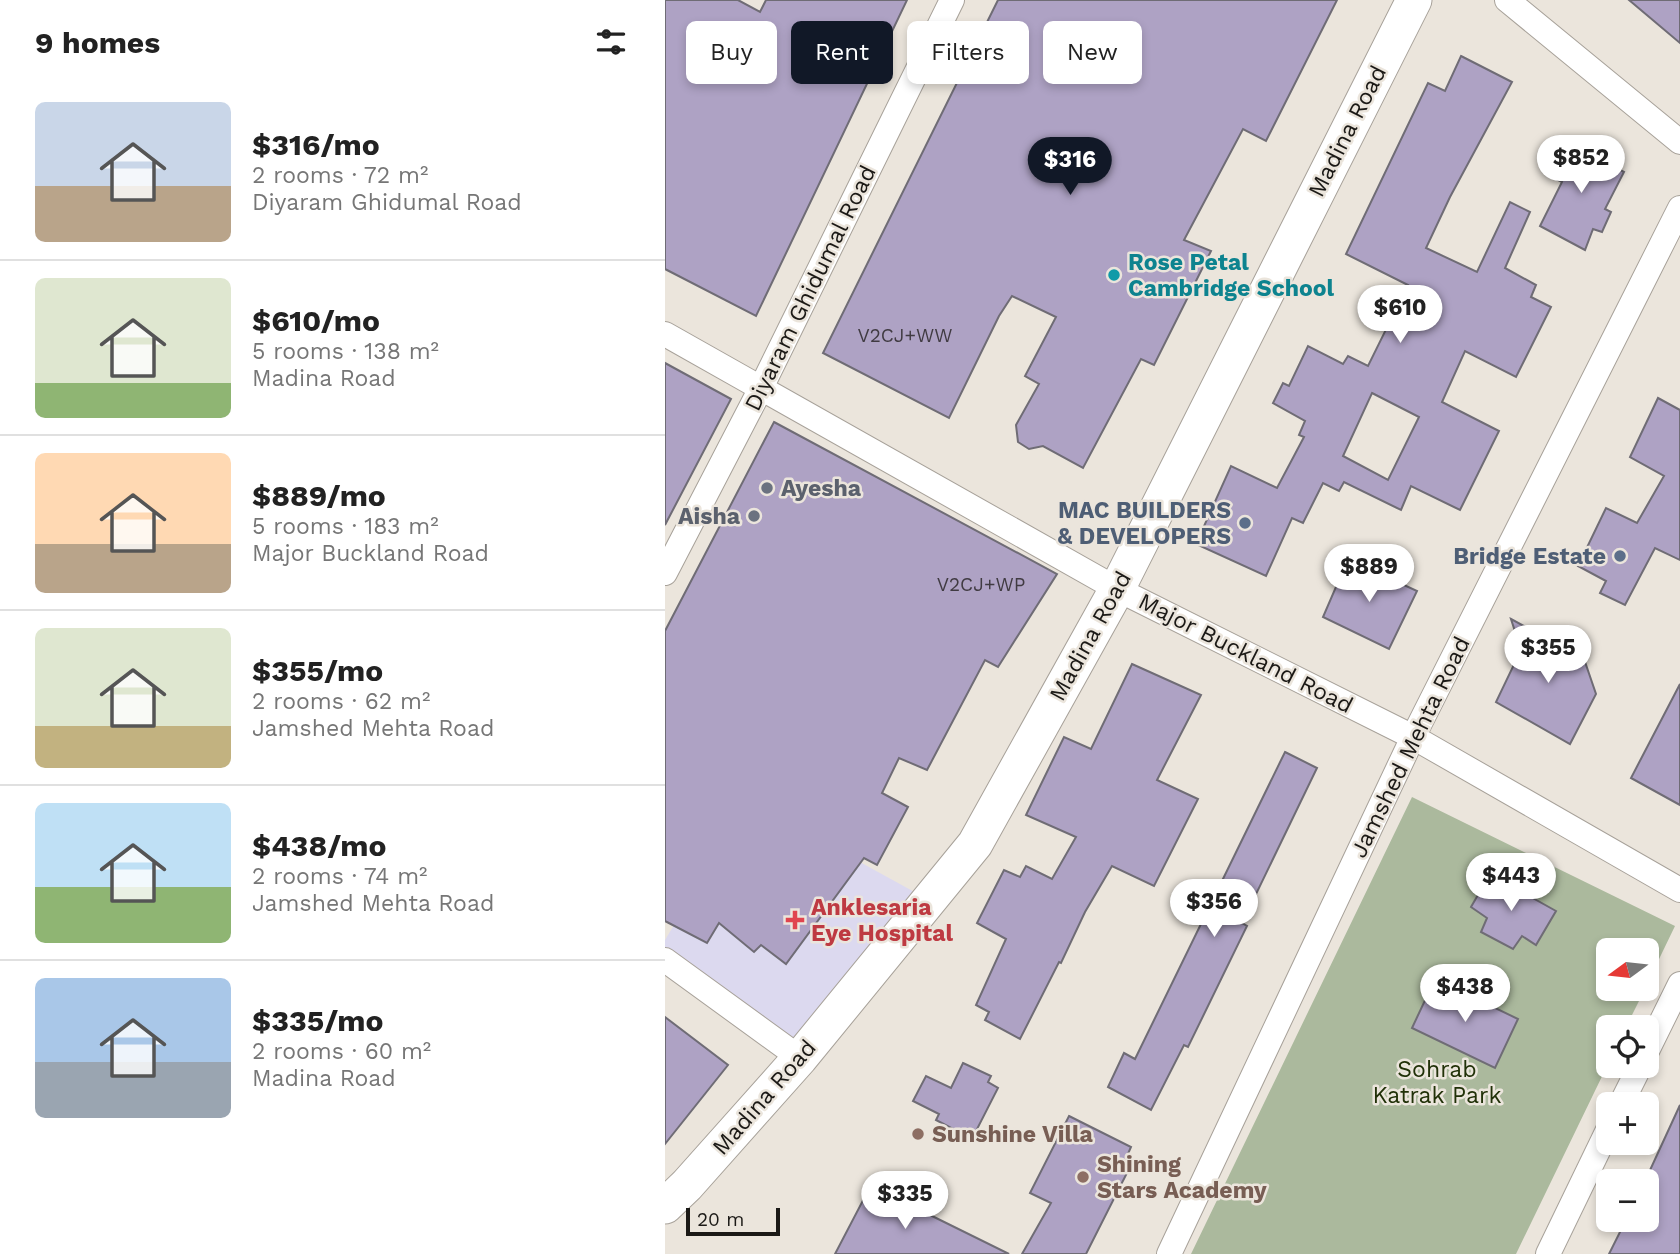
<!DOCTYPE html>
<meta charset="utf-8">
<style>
:root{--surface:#fff;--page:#f6f6f6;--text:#222;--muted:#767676;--line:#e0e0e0;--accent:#111827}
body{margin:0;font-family:"Work Sans",sans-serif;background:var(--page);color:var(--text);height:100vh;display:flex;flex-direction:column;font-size:26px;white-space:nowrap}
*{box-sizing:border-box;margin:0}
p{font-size:23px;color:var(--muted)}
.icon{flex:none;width:38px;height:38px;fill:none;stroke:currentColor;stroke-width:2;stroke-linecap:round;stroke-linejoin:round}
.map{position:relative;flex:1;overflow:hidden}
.side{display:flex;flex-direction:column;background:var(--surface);width:665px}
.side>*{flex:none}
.hud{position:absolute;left:21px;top:21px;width:665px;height:63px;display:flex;gap:14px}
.needle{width:46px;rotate:255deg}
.controls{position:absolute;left:931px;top:938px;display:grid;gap:14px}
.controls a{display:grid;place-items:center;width:63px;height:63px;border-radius:10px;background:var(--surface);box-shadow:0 4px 10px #0003;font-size:35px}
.scale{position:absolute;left:21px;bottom:18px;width:94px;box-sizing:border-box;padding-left:7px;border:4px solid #1b1916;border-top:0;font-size:19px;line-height:24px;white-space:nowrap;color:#1b1916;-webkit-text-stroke:5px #ebe5dc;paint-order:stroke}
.price{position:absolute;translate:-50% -60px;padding:0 16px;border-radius:24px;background:#fff;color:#222;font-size:23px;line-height:46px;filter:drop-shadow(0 2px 4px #0008)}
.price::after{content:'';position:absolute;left:50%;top:42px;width:21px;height:16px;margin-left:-10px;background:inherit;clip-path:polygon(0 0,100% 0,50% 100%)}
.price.selected{background:var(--accent);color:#fff}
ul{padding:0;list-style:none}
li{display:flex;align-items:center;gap:21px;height:175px;padding:0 35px}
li+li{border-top:2px solid var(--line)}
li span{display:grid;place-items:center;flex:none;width:196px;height:140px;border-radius:10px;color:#555}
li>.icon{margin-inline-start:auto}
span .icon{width:84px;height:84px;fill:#fffc;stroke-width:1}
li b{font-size:30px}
h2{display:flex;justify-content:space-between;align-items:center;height:84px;padding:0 35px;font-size:30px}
.tag{padding:0 24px;border-radius:10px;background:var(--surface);box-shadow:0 4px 10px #0003;font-size:24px;line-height:63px}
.tag.selected{background:var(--accent);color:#fff}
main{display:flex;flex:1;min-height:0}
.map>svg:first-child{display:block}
.medical{fill:#dcd9ef}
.green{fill:#abb99d}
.building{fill:#aea2c4;stroke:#6f6c75;stroke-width:2;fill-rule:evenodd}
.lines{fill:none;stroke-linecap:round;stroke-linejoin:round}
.minor-casing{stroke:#a7a199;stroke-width:26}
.secondary-casing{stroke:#a7a199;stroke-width:37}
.minor{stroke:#fff;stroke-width:24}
.secondary{stroke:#fff;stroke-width:35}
.culture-dot{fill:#0f9aa8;stroke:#ebe5dc;stroke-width:2.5}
.worship-dot{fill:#6b7280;stroke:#ebe5dc;stroke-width:2.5}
.service-dot{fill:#5c6f8a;stroke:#ebe5dc;stroke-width:2.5}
.health-dot{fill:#e0444e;stroke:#ebe5dc;stroke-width:2.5}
.education-dot{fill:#8d6e63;stroke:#ebe5dc;stroke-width:2.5}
.labels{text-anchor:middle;stroke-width:5;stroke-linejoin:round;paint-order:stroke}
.number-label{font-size:19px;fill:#403b42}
.street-label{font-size:23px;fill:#1b1916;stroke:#ebe5dc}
.culture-label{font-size:23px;font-weight:bold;fill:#0d838f;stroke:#ebe5dc;text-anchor:start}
.worship-label{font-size:23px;font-weight:bold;fill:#5b616d;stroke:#ebe5dc;text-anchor:start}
.service-label{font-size:23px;font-weight:bold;fill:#4e5e75;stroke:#ebe5dc;text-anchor:end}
.health-label{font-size:23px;font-weight:bold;fill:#be3a42;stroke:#ebe5dc;text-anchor:start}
.park-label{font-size:23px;fill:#213108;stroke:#ebe5dc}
.education-label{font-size:23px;font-weight:bold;fill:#785e54;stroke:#ebe5dc;text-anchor:start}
</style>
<main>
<section class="side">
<h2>9 homes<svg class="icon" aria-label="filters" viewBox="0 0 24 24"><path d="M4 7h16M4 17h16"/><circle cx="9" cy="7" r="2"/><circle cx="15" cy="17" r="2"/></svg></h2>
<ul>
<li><span style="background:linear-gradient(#c9d6e8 60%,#b9a48a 0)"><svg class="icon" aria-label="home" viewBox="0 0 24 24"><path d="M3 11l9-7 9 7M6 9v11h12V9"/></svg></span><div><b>$316/mo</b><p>2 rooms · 72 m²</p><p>Diyaram Ghidumal Road</p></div></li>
<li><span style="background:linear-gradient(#dfe7d0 75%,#8fb573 0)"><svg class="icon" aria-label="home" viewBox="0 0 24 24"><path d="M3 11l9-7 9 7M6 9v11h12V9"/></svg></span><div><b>$610/mo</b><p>5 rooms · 138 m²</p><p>Madina Road</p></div></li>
<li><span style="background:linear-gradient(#ffd9b3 65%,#b9a48a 0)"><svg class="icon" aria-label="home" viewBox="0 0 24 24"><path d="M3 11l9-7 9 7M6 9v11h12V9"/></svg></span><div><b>$889/mo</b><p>5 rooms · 183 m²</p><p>Major Buckland Road</p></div></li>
<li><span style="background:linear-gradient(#dfe7d0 70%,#c2b280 0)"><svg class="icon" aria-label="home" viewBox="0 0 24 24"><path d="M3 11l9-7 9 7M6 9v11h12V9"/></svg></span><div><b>$355/mo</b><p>2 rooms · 62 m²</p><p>Jamshed Mehta Road</p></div></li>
<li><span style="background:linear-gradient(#bfe0f5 60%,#8fb573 0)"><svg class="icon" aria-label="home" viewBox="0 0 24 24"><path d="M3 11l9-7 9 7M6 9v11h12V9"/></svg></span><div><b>$438/mo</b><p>2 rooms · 74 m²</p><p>Jamshed Mehta Road</p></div></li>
<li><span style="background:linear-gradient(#a9c7e8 60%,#9aa5b1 0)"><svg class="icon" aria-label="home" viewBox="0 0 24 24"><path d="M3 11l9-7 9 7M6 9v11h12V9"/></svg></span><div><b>$335/mo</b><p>2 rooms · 60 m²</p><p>Madina Road</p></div></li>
</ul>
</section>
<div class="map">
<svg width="1015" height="1254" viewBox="0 0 1015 1254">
<rect width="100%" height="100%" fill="#ebe5dc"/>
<path class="medical" d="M 84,801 L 264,900 L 135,1058 L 0,960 L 0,940 Z"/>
<path class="green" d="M 747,797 L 1010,926 L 982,984 L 982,950 L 943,950 L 943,989 L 980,989 L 961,1027 L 943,1027 L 943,1064 L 851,1254 L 526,1254 Z"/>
<g class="building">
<path d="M 0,0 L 73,0 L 95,12 L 101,0 L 242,0 L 91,316 L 0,269 Z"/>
<path d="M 333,0 L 672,0 L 601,141 L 578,129 L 519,240 L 546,251 L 489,365 L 476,359 L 418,468 L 378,446 L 364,449 L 353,442 L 351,425 L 374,384 L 360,376 L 391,317 L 347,296 L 334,316 L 284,418 L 158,353 Z"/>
<path d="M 964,0 L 1015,0 L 1015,43 Z"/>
<path d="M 796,56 L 847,82 L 785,197 L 761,248 L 812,272 L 845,202 L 865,212 L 840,268 L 871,285 L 866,297 L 886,307 L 851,377 L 800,351 L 777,402 L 834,431 L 795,510 L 746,486 L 736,510 L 679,482 L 674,491 L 658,483 L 638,523 L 627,518 L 601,576 L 531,544 L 566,466 L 612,488 L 639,437 L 634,435 L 640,421 L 608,403 L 618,383 L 624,386 L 643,346 L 678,364 L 683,356 L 703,366 L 743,285 L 681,254 L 763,83 L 780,91 ZM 707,393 L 754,417 L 723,480 L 678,456 Z"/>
<path d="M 905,141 L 911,144 L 913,141 L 937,152 L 933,158 L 959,172 L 940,209 L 946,212 L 937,232 L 928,229 L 920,250 L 875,226 L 897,182 L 886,176 Z"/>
<path d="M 0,363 L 66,399 L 0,525 Z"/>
<path d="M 993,398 L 1015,410 L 1015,560 L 990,548 L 960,605 L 935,593 L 941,581 L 913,566 L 941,508 L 972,523 L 999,476 L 965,457 Z"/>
<path d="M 109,422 L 392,574 L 333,667 L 320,660 L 262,770 L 234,758 L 217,793 L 243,807 L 212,865 L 199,858 L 121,964 L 96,945 L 89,952 L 54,923 L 42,943 L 0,921 L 0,631 Z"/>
<path d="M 683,559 L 752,591 L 724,649 L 658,617 Z"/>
<path d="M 846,619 L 919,659 L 931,694 L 905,744 L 831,702 L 856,650 Z"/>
<path d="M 467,664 L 536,695 L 492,780 L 533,799 L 489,886 L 447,866 L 420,912 L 396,963 L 394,962 L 355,1039 L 320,1020 L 324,1012 L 311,1005 L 341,939 L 312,923 L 339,870 L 355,877 L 361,866 L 387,879 L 411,837 L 361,815 L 399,737 L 426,749 Z"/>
<path d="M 1015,684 L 1015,805 L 966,778 Z"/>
<path d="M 620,752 L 652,768 L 577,923 L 582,926 L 523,1047 L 519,1045 L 486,1110 L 443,1087 L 459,1053 L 470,1059 Z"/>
<path d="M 825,874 L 891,911 L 871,945 L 857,936 L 848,949 L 816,932 L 822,918 L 806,907 Z"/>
<path d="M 770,979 L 853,1019 L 830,1068 L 747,1028 Z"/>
<path d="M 0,1017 L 63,1065 L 0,1144 Z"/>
<path d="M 298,1063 L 326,1076 L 323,1082 L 333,1088 L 307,1139 L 271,1120 L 274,1114 L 248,1101 L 261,1076 L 286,1088 Z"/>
<path d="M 1015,1105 L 1015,1254 L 944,1254 L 961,1220 L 982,1220 L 982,1181 L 980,1181 Z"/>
<path d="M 404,1116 L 466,1147 L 462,1156 L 469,1159 L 421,1254 L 357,1254 L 386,1203 L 365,1193 Z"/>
<path d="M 206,1185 L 263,1214 L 344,1254 L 170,1254 Z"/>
</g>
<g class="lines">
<g class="minor-casing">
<g id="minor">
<path d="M 842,0 L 1015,142"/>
<path d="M 0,334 L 452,589 L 748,737 L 1015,890"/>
<path d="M 0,573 L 96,388 L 287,0"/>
<path d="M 0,960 L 135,1058"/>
<path d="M 982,1051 L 1015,984"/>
<path d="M 956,1104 L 975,1066"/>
<path d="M 504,1254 L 748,737 L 1015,208"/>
<path d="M 883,1254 L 943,1130"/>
</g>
</g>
<g class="secondary-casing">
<path id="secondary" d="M 0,1206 L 22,1185 L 135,1058 L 310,844 L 452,589 L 749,0"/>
</g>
<use href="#minor" class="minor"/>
<use href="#secondary" class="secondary"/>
</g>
<circle class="culture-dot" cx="449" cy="275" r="7"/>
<g class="worship-dot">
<circle cx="102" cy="488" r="7"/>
<circle cx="89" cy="516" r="7"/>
</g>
<g class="service-dot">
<circle cx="580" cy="523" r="7"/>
<circle cx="955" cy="556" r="7"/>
</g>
<path class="health-dot" d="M126.5 909.5h7v7h7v7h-7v7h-7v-7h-7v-7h7z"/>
<g class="education-dot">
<circle cx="253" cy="1134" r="7"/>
<circle cx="418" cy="1177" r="7"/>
</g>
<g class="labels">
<g class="number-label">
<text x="240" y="342">V2CJ+WW</text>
<text x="316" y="591">V2CJ+WP</text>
</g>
<g class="street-label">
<text transform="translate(682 131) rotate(-63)" y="8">Madina Road</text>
<text transform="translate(145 288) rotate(-64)" y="8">Diyaram Ghidumal Road</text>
<text transform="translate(425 636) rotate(-61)" y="8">Madina Road</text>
<text transform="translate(581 653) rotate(27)" y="8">Major Buckland Road</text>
<text transform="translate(745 747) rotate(-64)" y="8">Jamshed Mehta Road</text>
<text transform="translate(99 1097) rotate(-49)" y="8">Madina Road</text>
</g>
<g class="culture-label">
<text x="463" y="270">Rose Petal<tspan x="463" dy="26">Cambridge School</tspan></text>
</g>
<g class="worship-label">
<text x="116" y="496">Ayesha</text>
<text x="75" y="524" text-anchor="end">Aisha</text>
</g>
<g class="service-label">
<text x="566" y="518">MAC BUILDERS<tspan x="566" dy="26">&amp; DEVELOPERS</tspan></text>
<text x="941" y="564">Bridge Estate</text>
</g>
<g class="health-label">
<text x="146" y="915">Anklesaria<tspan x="146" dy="26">Eye Hospital</tspan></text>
</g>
<g class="park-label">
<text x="772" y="1077">Sohrab<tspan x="772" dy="26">Katrak Park</tspan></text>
</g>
<g class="education-label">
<text x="267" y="1142">Sunshine Villa</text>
<text x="432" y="1172">Shining<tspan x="432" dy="26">Stars Academy</tspan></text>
</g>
</g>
</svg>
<div class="controls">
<a><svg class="needle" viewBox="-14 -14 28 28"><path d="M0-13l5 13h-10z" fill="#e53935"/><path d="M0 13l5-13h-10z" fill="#767676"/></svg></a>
<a><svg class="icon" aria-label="locate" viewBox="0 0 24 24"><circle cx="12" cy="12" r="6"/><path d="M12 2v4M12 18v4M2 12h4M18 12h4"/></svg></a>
<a>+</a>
<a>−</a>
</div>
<div class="scale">20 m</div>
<b class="price" style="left:916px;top:195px">$852</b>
<b class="price selected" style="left:405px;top:197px">$316</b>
<b class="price" style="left:735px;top:345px">$610</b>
<b class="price" style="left:704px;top:604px">$889</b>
<b class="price" style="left:883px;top:685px">$355</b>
<b class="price" style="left:846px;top:913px">$443</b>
<b class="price" style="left:549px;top:939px">$356</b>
<b class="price" style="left:800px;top:1024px">$438</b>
<b class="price" style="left:240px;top:1231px">$335</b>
<div class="hud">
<a class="tag">Buy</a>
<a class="tag selected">Rent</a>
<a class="tag">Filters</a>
<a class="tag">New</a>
</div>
</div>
</main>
